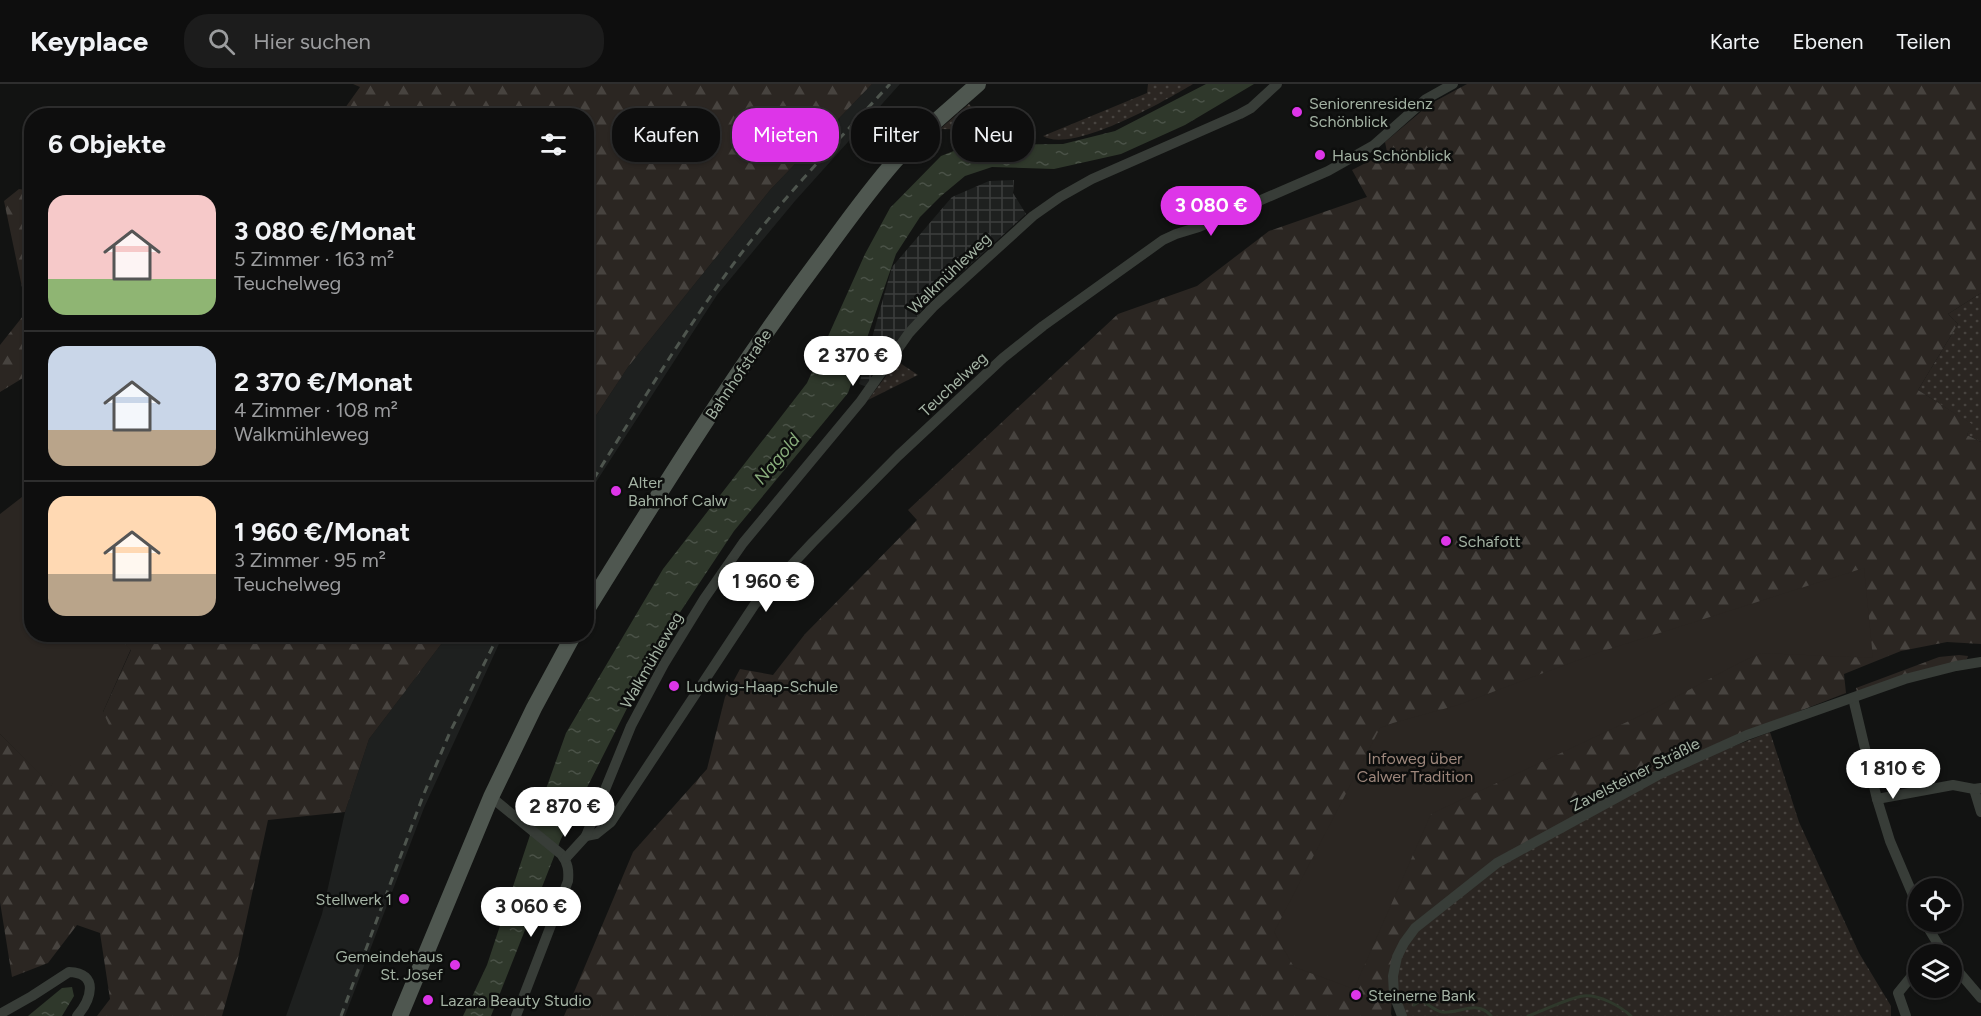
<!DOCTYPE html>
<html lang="de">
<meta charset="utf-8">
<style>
:root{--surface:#0e0e0e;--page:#1c1c1c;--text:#f1f3f6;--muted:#9b9c9e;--line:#2e2e2e;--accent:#dd35e8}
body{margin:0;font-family:Figtree,sans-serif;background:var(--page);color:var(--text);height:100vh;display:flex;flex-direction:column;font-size:22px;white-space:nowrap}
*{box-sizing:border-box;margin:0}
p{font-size:20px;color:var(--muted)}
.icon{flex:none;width:33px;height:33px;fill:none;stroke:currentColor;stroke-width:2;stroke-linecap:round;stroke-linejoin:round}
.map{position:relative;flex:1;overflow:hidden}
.panel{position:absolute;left:24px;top:24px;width:570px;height:534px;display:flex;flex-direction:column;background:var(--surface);border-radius:24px;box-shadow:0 2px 4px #0004,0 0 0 2px var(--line)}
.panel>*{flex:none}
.guide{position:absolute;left:612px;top:24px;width:570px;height:54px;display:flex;gap:12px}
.controls{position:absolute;left:1908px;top:794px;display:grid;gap:12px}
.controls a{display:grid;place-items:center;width:54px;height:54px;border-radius:50%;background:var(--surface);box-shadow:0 2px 4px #0004,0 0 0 2px var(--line);font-size:30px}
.price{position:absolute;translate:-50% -51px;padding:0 14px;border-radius:21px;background:#fff;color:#222;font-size:20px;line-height:39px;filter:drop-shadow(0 2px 3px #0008)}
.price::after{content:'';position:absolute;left:50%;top:36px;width:18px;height:14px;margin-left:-9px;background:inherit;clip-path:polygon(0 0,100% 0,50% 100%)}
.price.selected{background:var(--accent);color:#fff}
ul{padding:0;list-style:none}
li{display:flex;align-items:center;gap:18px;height:150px;padding:0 24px}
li+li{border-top:2px solid var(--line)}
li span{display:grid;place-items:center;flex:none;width:168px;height:120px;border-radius:18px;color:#555}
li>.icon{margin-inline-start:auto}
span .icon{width:72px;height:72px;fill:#fffc;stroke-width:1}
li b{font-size:26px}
h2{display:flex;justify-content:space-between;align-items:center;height:72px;padding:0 24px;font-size:26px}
.pill{padding:0 21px;border-radius:24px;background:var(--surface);box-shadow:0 2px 4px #0004,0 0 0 2px var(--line);font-size:21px;line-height:54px}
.pill.selected{background:var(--accent);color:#fff}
header{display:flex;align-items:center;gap:36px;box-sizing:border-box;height:84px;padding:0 30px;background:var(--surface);border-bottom:2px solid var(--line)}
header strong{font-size:28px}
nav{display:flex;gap:33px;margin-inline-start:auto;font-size:21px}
.search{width:420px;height:54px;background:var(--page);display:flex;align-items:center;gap:15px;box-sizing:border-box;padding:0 21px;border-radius:24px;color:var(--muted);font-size:22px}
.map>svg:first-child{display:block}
.built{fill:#1e201f}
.industrial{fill:url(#industrial-grid)}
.grass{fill:url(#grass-dots)}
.forest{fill:url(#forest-firs)}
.green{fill:#2b2622}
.water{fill:url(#water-ripples)}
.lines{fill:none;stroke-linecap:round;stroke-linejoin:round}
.stream{stroke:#2f382b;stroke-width:3}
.street{stroke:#383d38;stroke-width:10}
.primary{stroke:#4f5750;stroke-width:16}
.rail{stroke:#4e554e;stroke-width:3;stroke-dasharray:8 6;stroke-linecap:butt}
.poi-dot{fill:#dd35e8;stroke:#0d0e0d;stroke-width:2}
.labels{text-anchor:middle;stroke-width:5;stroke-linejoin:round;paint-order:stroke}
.poi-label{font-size:16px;fill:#a4b3a4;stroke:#0d0e0d;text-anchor:start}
.street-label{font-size:16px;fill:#a4b3a4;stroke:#0d0e0d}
.park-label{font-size:16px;fill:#9e877c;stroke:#0d0e0d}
.water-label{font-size:18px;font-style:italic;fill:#89ad7c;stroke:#0d0e0d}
</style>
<header>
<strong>Keyplace</strong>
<div class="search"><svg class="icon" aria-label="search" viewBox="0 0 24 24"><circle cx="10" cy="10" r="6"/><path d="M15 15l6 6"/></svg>Hier suchen</div>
<nav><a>Karte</a><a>Ebenen</a><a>Teilen</a></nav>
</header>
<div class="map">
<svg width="1981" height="932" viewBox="0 0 1981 932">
<defs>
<pattern id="industrial-grid" width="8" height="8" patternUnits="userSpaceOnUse" patternTransform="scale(1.5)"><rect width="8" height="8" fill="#1e201f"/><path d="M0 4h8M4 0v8" fill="none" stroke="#3c3e3d"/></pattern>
<pattern id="grass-dots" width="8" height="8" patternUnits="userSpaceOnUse" patternTransform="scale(1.5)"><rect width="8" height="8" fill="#2b2622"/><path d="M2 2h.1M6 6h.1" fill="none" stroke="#47433f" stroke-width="1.8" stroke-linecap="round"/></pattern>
<pattern id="forest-firs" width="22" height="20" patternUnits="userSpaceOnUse" patternTransform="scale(1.5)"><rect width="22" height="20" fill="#2b2622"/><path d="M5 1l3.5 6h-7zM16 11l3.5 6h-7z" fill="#47433f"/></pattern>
<pattern id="water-ripples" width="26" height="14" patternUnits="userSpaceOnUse" patternTransform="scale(1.5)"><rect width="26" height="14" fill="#2f382b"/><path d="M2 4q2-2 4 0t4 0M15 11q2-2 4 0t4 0" fill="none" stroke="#4a5247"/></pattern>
</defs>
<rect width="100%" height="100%" fill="#121312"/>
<g class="built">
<path d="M 872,0 L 900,0 L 795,117 L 717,211 L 587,412 L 587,345 L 628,283 L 770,106 Z"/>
<path d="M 448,551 L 503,551 L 424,724 L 345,932 L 286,932 L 322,830 L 345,728 L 369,655 Z"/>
</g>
<path class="industrial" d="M 1014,96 L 1013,109 L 1026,130 L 925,222 L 867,303 L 859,300 L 892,183 L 952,113 L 989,97 Z"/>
<g class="grass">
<path d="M 1148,0 L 1193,0 C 1165,17 1072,70 1043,52 L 1147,9 Z"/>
<path d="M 969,20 L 978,31 L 976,33 L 979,35 L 983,33 L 1001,35 L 1001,40 L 995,46 L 940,45 Z"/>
<path d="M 1981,209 L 1981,358 L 1967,351 L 1971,340 L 1918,306 L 1958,240 L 1948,230 Z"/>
<path d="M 897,277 L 918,291 L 868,316 Z"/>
<path d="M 1770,648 L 1799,738 L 1859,869 L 1891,922 L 1891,932 L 1407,932 L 1391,913 L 1394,877 L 1412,845 L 1496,779 L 1656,689 L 1711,671 Z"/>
</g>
<g class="forest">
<path d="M 353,0 L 872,0 L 770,106 L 628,283 L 587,345 L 586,32 L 340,31 L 360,3 Z"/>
<path d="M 1467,0 L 1981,0 L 1981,209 L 1948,230 L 1958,240 L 1918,306 L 1972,340 L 1967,351 L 1981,358 L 1981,560 L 1947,558 L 1901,567 L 1844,590 L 1846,609 L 1743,649 L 1496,779 L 1412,845 L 1394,877 L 1391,930 L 1392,932 L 564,932 L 633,768 L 707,685 L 725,613 L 740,585 L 773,591 L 805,550 L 917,436 L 908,426 L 1118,230 L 1197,202 L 1269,147 L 1367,113 L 1352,86 L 1387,68 L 1385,58 L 1430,20 Z"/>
<path d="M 19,105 L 31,107 L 31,284 L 23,294 L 0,308 L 0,261 L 27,227 L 4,117 Z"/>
<path d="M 114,551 L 448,551 L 369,655 L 345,728 L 268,736 L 237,879 L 222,932 L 97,932 L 110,915 L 100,849 L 77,841 L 48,879 L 12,893 L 0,818 L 0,650 L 51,701 L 103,628 L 131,566 Z"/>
<path d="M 1959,571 L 1968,572 L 1967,575 L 1857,608 L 1856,604 L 1939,573 Z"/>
</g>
<g class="green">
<path d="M 31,406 L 32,550 L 114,551 L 131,565 L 103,628 L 109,641 L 51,702 L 0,650 L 0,430 Z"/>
<path d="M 1864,484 L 1873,574 L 1761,569 L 1739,579 L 1646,629 L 1431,730 L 1354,905 L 1294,883 L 1274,848 L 1380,644 L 1393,639 L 1458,621 L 1600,568 Z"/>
</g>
<g class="water">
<path d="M 1206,0 L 1254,0 L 1185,41 L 1121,70 L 1054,85 L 992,83 L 965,92 L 941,112 L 920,133 L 896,170 L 848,309 L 734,447 L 661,557 L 561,755 L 491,932 L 463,932 L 487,881 L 537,730 L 566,649 L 663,485 L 807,299 L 865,170 L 890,124 L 941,72 L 969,61 L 1063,60 L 1115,47 Z"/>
<path d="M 72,903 L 74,912 L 62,932 L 28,932 L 62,904 Z"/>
</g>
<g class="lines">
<g class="stream">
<path d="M 1414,921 L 1421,916 C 1427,919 1435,927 1442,928 C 1459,930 1478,915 1491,932"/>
<path d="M 1528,932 C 1543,927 1568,914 1583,912 C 1599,910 1620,922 1631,932"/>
</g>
<g class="street">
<path d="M 1853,614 L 1877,715 L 1890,757 L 1918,823"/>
<path d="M 1974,705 L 1981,728"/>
<path d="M 491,713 L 561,770 C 568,779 569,786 568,797 L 516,932"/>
<path d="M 1877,715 L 1953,701 L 1974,705 L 1981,704"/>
<path d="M 586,752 L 596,750 L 611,738 L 755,520 L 813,458 L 898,372 L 1003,274 L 1043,242 L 1163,156 L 1176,150 L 1199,143 L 1328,87 L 1374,61 L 1426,15 L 1453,0"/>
<path d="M 565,775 L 586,752 L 631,642 L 664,580 L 704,515 L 743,459 L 861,317 L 909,249 L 933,223 L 1033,132 L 1060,113 L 1092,95 L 1240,30 L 1251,24 L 1277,0"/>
<path d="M 1924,837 L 1944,870"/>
<path d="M 1952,880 L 1981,914"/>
<path d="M 0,930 L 32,912 L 69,888 C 100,889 91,916 77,932"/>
<path d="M 1402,932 L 1394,911 L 1393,892 L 1397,873 L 1404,859 L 1415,844 L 1497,779 L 1658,691 L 1747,651 L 1905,595 L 1956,582 L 1981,578"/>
<path d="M 1906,932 L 1898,909 L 1911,893 L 1918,888"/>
</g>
<g class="primary">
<path d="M 586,527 C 658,411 730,295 812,185 C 839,149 865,111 895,77 C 920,49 950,25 978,0"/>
<path d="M 400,932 L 491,713 L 534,624 L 574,550"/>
</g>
<g class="rail">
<path d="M 586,407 C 630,337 672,267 719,200 C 769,128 831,64 890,0"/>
<path d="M 341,932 L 423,712 L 450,648 L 499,550"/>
</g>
</g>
<g class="poi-dot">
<circle cx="1297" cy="28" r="6"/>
<circle cx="1320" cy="71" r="6"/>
<circle cx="616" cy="407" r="6"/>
<circle cx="1446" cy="457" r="6"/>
<circle cx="674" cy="602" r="6"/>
<circle cx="404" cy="815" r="6"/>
<circle cx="455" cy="881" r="6"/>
<circle cx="1356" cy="911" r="6"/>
<circle cx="428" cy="916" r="6"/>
</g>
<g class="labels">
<g class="poi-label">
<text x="1309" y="25">Seniorenresidenz<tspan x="1309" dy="18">Schönblick</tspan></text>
<text x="1332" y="77">Haus Schönblick</text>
<text x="628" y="404">Alter<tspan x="628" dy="18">Bahnhof Calw</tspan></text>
<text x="1458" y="463">Schafott</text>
<text x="686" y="608">Ludwig-Haap-Schule</text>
<text x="392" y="821" text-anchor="end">Stellwerk 1</text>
<text x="443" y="878" text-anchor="end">Gemeindehaus<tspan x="443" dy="18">St. Josef</tspan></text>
<text x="1368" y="917">Steinerne Bank</text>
<text x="440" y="922">Lazara Beauty Studio</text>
</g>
<g class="street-label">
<text transform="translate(949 189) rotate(-44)" y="6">Walkmühleweg</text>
<text transform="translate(738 290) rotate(-56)" y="6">Bahnhofstraße</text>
<text transform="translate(953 300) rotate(-43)" y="6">Teuchelweg</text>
<text transform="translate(651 576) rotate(-60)" y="6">Walkmühleweg</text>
<text transform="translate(1635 690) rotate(-27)" y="6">Zavelsteiner Sträßle</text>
</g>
<g class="park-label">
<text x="1415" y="680">Infoweg über<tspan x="1415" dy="18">Calwer Tradition</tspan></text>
</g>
<g class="water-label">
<text transform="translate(777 375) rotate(-50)" y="6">Nagold</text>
</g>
</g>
</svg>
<div class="controls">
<a><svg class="icon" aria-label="locate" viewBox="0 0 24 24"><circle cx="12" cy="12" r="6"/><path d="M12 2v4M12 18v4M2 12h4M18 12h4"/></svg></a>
<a><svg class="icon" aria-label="layers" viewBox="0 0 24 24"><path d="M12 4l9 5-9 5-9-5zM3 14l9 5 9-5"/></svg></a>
</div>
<b class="price selected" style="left:1211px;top:153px">3 080 €</b>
<b class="price" style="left:853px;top:303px">2 370 €</b>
<b class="price" style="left:766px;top:529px">1 960 €</b>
<b class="price" style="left:1893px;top:716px">1 810 €</b>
<b class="price" style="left:565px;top:754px">2 870 €</b>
<b class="price" style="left:531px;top:854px">3 060 €</b>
<div class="guide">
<a class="pill">Kaufen</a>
<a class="pill selected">Mieten</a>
<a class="pill">Filter</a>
<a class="pill">Neu</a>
</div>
<section class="panel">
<h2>6 Objekte<svg class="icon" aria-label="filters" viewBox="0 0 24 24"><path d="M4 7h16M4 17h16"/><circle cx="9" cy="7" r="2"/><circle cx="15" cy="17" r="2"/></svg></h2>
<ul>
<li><span style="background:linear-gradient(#f6c9c9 70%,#8fb573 0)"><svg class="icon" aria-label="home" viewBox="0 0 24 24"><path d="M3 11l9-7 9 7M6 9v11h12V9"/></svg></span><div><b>3 080 €/Monat</b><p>5 Zimmer · 163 m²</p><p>Teuchelweg</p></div></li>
<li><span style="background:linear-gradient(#c9d6e8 70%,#b9a48a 0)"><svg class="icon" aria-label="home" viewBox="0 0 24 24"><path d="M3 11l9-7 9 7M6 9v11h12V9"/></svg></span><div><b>2 370 €/Monat</b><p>4 Zimmer · 108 m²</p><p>Walkmühleweg</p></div></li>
<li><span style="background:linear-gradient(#ffd9b3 65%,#b9a48a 0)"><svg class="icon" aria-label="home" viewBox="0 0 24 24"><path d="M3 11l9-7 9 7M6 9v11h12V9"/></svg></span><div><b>1 960 €/Monat</b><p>3 Zimmer · 95 m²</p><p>Teuchelweg</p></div></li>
</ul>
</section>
</div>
